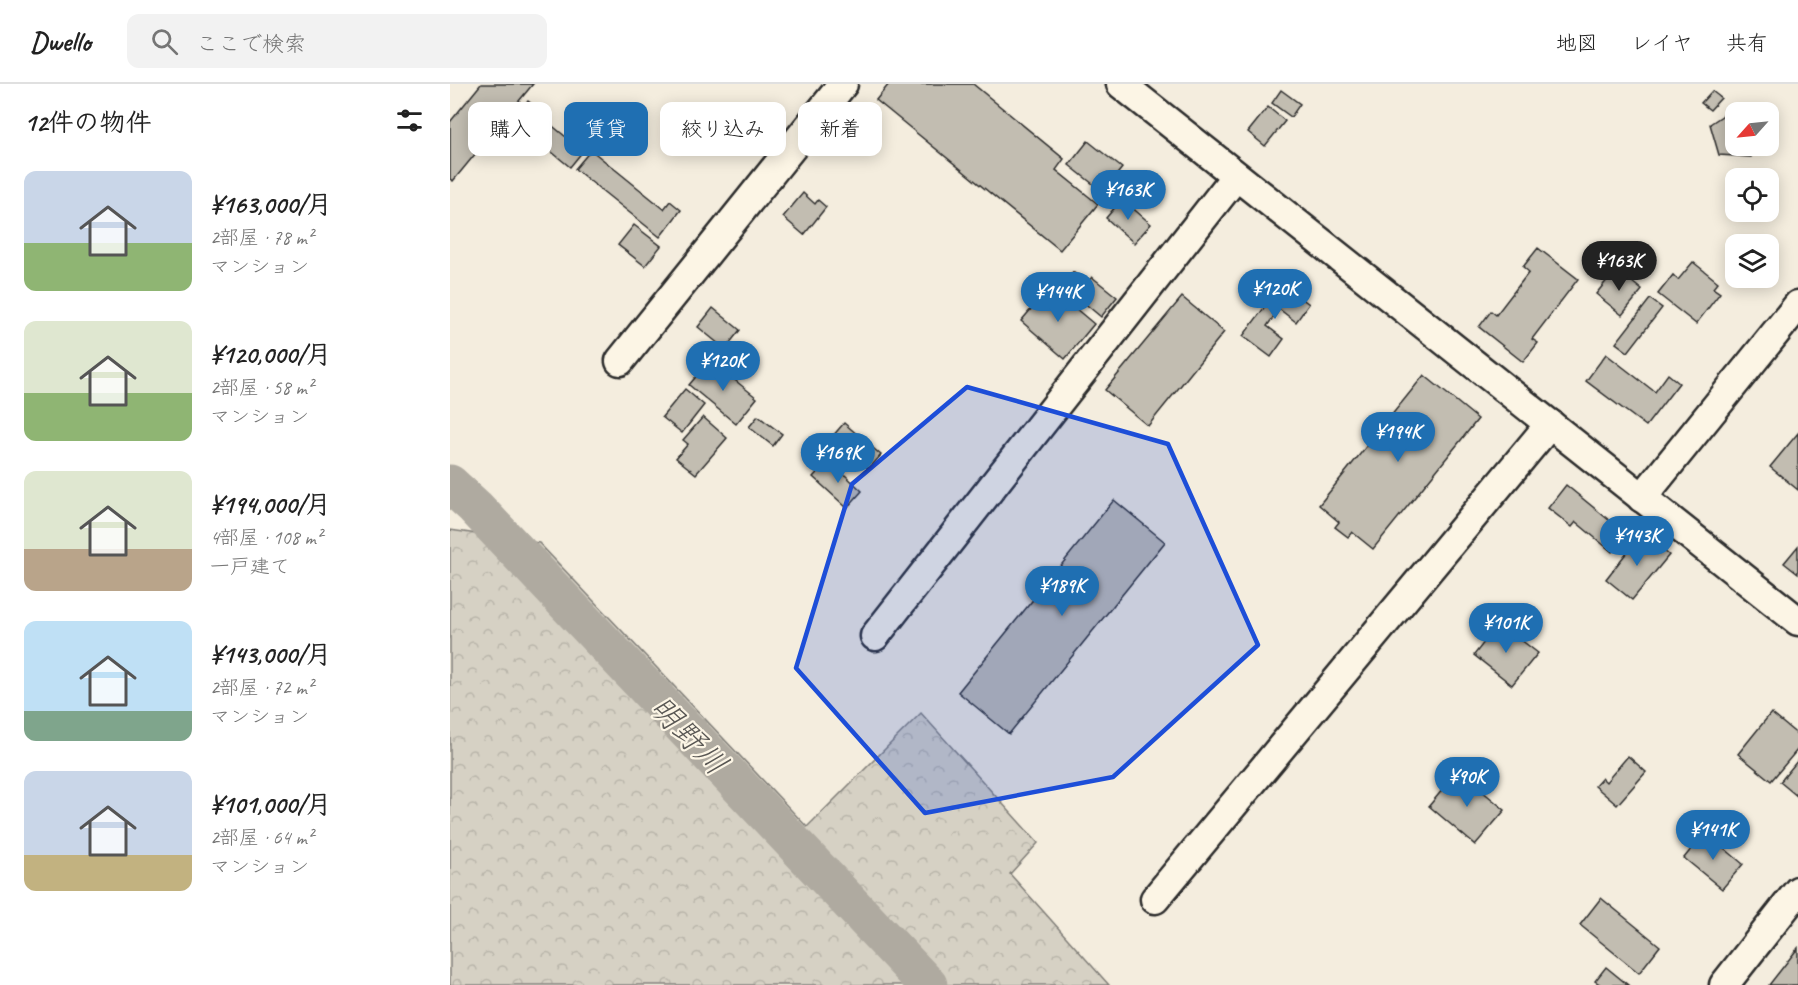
<!DOCTYPE html>
<html lang="ja">
<meta charset="utf-8">
<style>
:root{--surface:#fff;--page:#f2f2f2;--text:#222;--muted:#767676;--line:#e0e0e0;--accent:#1f6fb2}
body{margin:0;font-family:Caveat,"Klee One",sans-serif;background:var(--page);color:var(--text);height:100vh;display:flex;flex-direction:column;font-size:22px;white-space:nowrap}
*{box-sizing:border-box;margin:0}
p{font-size:20px;color:var(--muted)}
.icon{flex:none;width:33px;height:33px;fill:none;stroke:currentColor;stroke-width:2;stroke-linecap:round;stroke-linejoin:round}
.map{position:relative;flex:1;overflow:hidden}
.details{display:flex;flex-direction:column;background:var(--surface);width:450px}
.details>*{flex:none}
.top-card{position:absolute;left:18px;top:18px;width:570px;height:54px;display:flex;gap:12px}
.needle{width:39px;rotate:243deg}
.buttons{position:absolute;left:1275px;top:18px;display:grid;gap:12px}
.buttons a{display:grid;place-items:center;width:54px;height:54px;border-radius:12px;background:var(--surface);box-shadow:0 3px 15px #0003;font-size:30px}
.price{position:absolute;translate:-50% -51px;padding:0 14px;border-radius:21px;background:var(--accent);color:#fff;font-size:20px;line-height:39px;filter:drop-shadow(0 2px 3px #0008)}
.price::after{content:'';position:absolute;left:50%;top:36px;width:18px;height:14px;margin-left:-9px;background:inherit;clip-path:polygon(0 0,100% 0,50% 100%)}
.price.on{background:#222;color:#fff}
ul{padding:0;list-style:none}
li{display:flex;align-items:center;gap:18px;height:150px;padding:0 24px}
li span{display:grid;place-items:center;flex:none;width:168px;height:120px;border-radius:12px;color:#555}
li>.icon{margin-inline-start:auto}
span .icon{width:72px;height:72px;fill:#fffc;stroke-width:1}
li b{font-size:26px}
h2{display:flex;justify-content:space-between;align-items:center;height:72px;padding:0 24px;font-size:26px}
.chip{padding:0 21px;border-radius:12px;background:var(--surface);box-shadow:0 3px 15px #0003;font-size:21px;line-height:54px}
.chip.on{background:var(--accent);color:#fff}
header{display:flex;align-items:center;gap:36px;box-sizing:border-box;height:84px;padding:0 30px;background:var(--surface);border-bottom:2px solid var(--line)}
header strong{font-size:28px}
nav{display:flex;gap:33px;margin-inline-start:auto;font-size:21px}
.search{width:420px;height:54px;background:var(--page);display:flex;align-items:center;gap:15px;box-sizing:border-box;padding:0 21px;border-radius:12px;color:var(--muted);font-size:22px}
main{display:flex;flex:1;min-height:0}
.map>svg:first-child{display:block}
.forest{fill:url(#forest-crowns);stroke:#807e78;stroke-width:1.5}
.lines{fill:none;stroke-linecap:round;stroke-linejoin:round}
.river{stroke:#afaaa0;stroke-width:39}
.building{fill:#c2bdb1;stroke:#2b2b2b;stroke-width:1.5}
.minor-casing{stroke:#2b2b2b;stroke-width:33}
.minor{stroke:#fcf5e5;stroke-width:28}
.marked{fill:#1d4ed8;fill-opacity:0.2;stroke:#1d4ed8;stroke-width:4.5;stroke-linejoin:round}
.labels{text-anchor:middle;stroke-width:4.5;stroke-linejoin:round;paint-order:stroke}
.water-label{font-size:32px;font-style:italic;fill:#595754;stroke:#fcf5e5}
</style>
<header>
<strong>Dwello</strong>
<div class="search"><svg class="icon" aria-label="search" viewBox="0 0 24 24"><circle cx="10" cy="10" r="6"/><path d="M15 15l6 6"/></svg>ここで検索</div>
<nav><a>地図</a><a>レイヤ</a><a>共有</a></nav>
</header>
<main>
<section class="details">
<h2>12件の物件<svg class="icon" aria-label="filters" viewBox="0 0 24 24"><path d="M4 7h16M4 17h16"/><circle cx="9" cy="7" r="2"/><circle cx="15" cy="17" r="2"/></svg></h2>
<ul>
<li><span style="background:linear-gradient(#c9d6e8 60%,#8fb573 0)"><svg class="icon" aria-label="home" viewBox="0 0 24 24"><path d="M3 11l9-7 9 7M6 9v11h12V9"/></svg></span><div><b>¥163,000/月</b><p>2部屋 · 78 m²</p><p>マンション</p></div></li>
<li><span style="background:linear-gradient(#dfe7d0 60%,#8fb573 0)"><svg class="icon" aria-label="home" viewBox="0 0 24 24"><path d="M3 11l9-7 9 7M6 9v11h12V9"/></svg></span><div><b>¥120,000/月</b><p>2部屋 · 58 m²</p><p>マンション</p></div></li>
<li><span style="background:linear-gradient(#dfe7d0 65%,#b9a48a 0)"><svg class="icon" aria-label="home" viewBox="0 0 24 24"><path d="M3 11l9-7 9 7M6 9v11h12V9"/></svg></span><div><b>¥194,000/月</b><p>4部屋 · 108 m²</p><p>一戸建て</p></div></li>
<li><span style="background:linear-gradient(#bfe0f5 75%,#7fa58c 0)"><svg class="icon" aria-label="home" viewBox="0 0 24 24"><path d="M3 11l9-7 9 7M6 9v11h12V9"/></svg></span><div><b>¥143,000/月</b><p>2部屋 · 72 m²</p><p>マンション</p></div></li>
<li><span style="background:linear-gradient(#c9d6e8 70%,#c2b280 0)"><svg class="icon" aria-label="home" viewBox="0 0 24 24"><path d="M3 11l9-7 9 7M6 9v11h12V9"/></svg></span><div><b>¥101,000/月</b><p>2部屋 · 64 m²</p><p>マンション</p></div></li>
</ul>
</section>
<div class="map">
<svg width="1348" height="901" viewBox="0 0 1348 901">
<defs>
<pattern id="forest-crowns" width="20" height="18" patternUnits="userSpaceOnUse" patternTransform="scale(1.5)"><rect width="20" height="18" fill="#d6d1c4"/><path d="M2 6a3 3 0 1 1 6 0M12 15a3 3 0 1 1 6 0" fill="none" stroke="#b8b4a9"/></pattern>
</defs>
<rect width="100%" height="100%" fill="#f4edde"/>
<filter id="ink" filterUnits="userSpaceOnUse"><feTurbulence type="fractalNoise" baseFrequency=".0167" numOctaves="2"/><feDisplacementMap in="SourceGraphic" scale="12" xChannelSelector="R" yChannelSelector="G"/><feConvolveMatrix kernelMatrix="1 2 1 2 8 2 1 2 1" color-interpolation-filters="sRGB"/></filter>
<g filter="url(#ink)">
<path class="forest" d="M 0,446 L 89,459 L 357,743 L 471,629 L 588,759 L 560,790 L 659,901 L 0,901 Z"/>
<g class="lines">
<path class="river" d="M 0,400 L 25,423 L 478,901"/>
</g>
<g class="building">
<path d="M 31,0 L 83,0 L 3,97 L 0,95 L 0,38 Z"/>
<path d="M 439,0 L 523,0 L 614,75 L 606,86 L 648,120 L 610,166 L 426,16 Z"/>
<path d="M 831,6 L 850,20 L 841,33 L 822,19 Z"/>
<path d="M 1262,7 L 1271,14 L 1260,26 L 1251,19 Z"/>
<path d="M 78,17 L 98,33 L 83,51 L 63,35 Z"/>
<path d="M 1287,22 L 1296,28 L 1286,28 L 1286,62 L 1306,62 L 1301,73 L 1269,71 L 1260,40 Z"/>
<path d="M 818,23 L 835,37 L 815,62 L 798,48 Z"/>
<path d="M 99,39 L 133,67 L 120,83 L 86,55 Z"/>
<path d="M 638,57 L 672,84 L 653,108 L 619,81 Z"/>
<path d="M 141,66 L 214,125 L 220,117 L 231,126 L 210,153 L 125,85 Z"/>
<path d="M 353,109 L 365,120 L 368,116 L 376,123 L 354,151 L 333,133 Z"/>
<path d="M 672,115 L 701,140 L 684,159 L 656,134 Z"/>
<path d="M 184,141 L 211,162 L 195,182 L 168,161 Z"/>
<path d="M 1088,164 L 1128,195 L 1082,255 L 1088,259 L 1073,278 L 1029,243 L 1041,227 L 1046,231 L 1079,188 L 1073,183 Z"/>
<path d="M 1243,178 L 1268,198 L 1263,204 L 1270,209 L 1246,240 L 1208,210 L 1223,191 L 1228,196 Z"/>
<path d="M 1166,185 L 1192,206 L 1172,231 L 1146,210 Z"/>
<path d="M 623,188 L 632,195 L 620,209 L 611,202 Z"/>
<path d="M 642,193 L 667,213 L 651,233 L 626,212 Z"/>
<path d="M 832,200 L 859,220 L 846,238 L 829,225 L 817,242 L 834,255 L 821,273 L 793,252 Z"/>
<path d="M 600,203 L 644,240 L 615,275 L 571,237 Z"/>
<path d="M 732,213 L 774,248 L 698,342 L 655,306 Z"/>
<path d="M 1200,215 L 1212,224 L 1178,268 L 1166,259 Z"/>
<path d="M 263,224 L 290,246 L 275,265 L 248,243 Z"/>
<path d="M 1156,270 L 1205,308 L 1218,290 L 1229,299 L 1196,342 L 1136,297 Z"/>
<path d="M 260,276 L 307,314 L 286,340 L 239,301 Z"/>
<path d="M 974,291 L 1028,335 L 923,465 L 902,448 L 898,453 L 885,443 L 889,438 L 869,421 Z"/>
<path d="M 235,305 L 254,321 L 232,349 L 212,333 Z"/>
<path d="M 308,332 L 332,350 L 323,362 L 299,343 Z"/>
<path d="M 253,333 L 277,354 L 246,390 L 226,374 L 238,360 L 233,356 Z"/>
<path d="M 394,339 L 431,371 L 419,385 L 382,353 Z"/>
<path d="M 1348,349 L 1348,406 L 1320,383 Z"/>
<path d="M 379,376 L 412,407 L 397,424 L 363,393 Z"/>
<path d="M 1116,401 L 1176,450 L 1162,468 L 1126,438 L 1122,443 L 1098,424 Z"/>
<path d="M 664,416 L 715,458 L 559,650 L 508,608 Z"/>
<path d="M 1192,449 L 1219,471 L 1182,516 L 1156,495 Z"/>
<path d="M 1348,462 L 1348,490 L 1334,479 Z"/>
<path d="M 1049,539 L 1088,569 L 1062,601 L 1024,571 Z"/>
<path d="M 1321,629 L 1348,651 L 1348,665 L 1321,697 L 1288,670 Z"/>
<path d="M 1178,672 L 1196,688 L 1167,721 L 1145,702 L 1152,694 L 1156,698 Z"/>
<path d="M 1348,676 L 1348,713 L 1330,698 Z"/>
<path d="M 1008,687 L 1055,726 L 1025,761 L 979,722 Z"/>
<path d="M 1255,748 L 1293,780 L 1272,805 L 1234,774 Z"/>
<path d="M 1151,814 L 1210,862 L 1189,889 L 1130,841 Z"/>
<path d="M 1348,864 L 1348,901 L 1319,901 Z"/>
<path d="M 1156,883 L 1178,901 L 1151,901 L 1145,897 Z"/>
</g>
<g class="lines">
<g class="minor-casing">
<g id="minor">
<path d="M 671,0 L 1348,537"/>
<path d="M 170,277 L 393,0"/>
<path d="M 1192,414 L 1348,221"/>
<path d="M 425,552 L 786,92"/>
<path d="M 705,815 L 1100,340"/>
<path d="M 1274,901 L 1348,807"/>
</g>
</g>
<use href="#minor" class="minor"/>
</g>
</g>
<path class="marked" d="M 517,303 L 718,360 L 808,561 L 663,693 L 475,729 L 346,584 L 402,400 Z"/>
<g class="labels">
<g class="water-label">
<text transform="translate(239 651) rotate(46)" y="11">明野川</text>
</g>
</g>
</svg>
<div class="buttons">
<a><svg class="needle" viewBox="-14 -14 28 28"><path d="M0-13l5 13h-10z" fill="#e53935"/><path d="M0 13l5-13h-10z" fill="#767676"/></svg></a>
<a><svg class="icon" aria-label="locate" viewBox="0 0 24 24"><circle cx="12" cy="12" r="6"/><path d="M12 2v4M12 18v4M2 12h4M18 12h4"/></svg></a>
<a><svg class="icon" aria-label="layers" viewBox="0 0 24 24"><path d="M12 4l9 5-9 5-9-5zM3 14l9 5 9-5"/></svg></a>
</div>
<b class="price" style="left:678px;top:137px">¥163K</b>
<b class="price on" style="left:1169px;top:208px">¥163K</b>
<b class="price" style="left:825px;top:236px">¥120K</b>
<b class="price" style="left:608px;top:239px">¥144K</b>
<b class="price" style="left:273px;top:308px">¥120K</b>
<b class="price" style="left:948px;top:379px">¥194K</b>
<b class="price" style="left:388px;top:400px">¥169K</b>
<b class="price" style="left:1187px;top:483px">¥143K</b>
<b class="price" style="left:612px;top:533px">¥189K</b>
<b class="price" style="left:1056px;top:570px">¥101K</b>
<b class="price" style="left:1017px;top:724px">¥90K</b>
<b class="price" style="left:1263px;top:777px">¥141K</b>
<div class="top-card">
<a class="chip">購入</a>
<a class="chip on">賃貸</a>
<a class="chip">絞り込み</a>
<a class="chip">新着</a>
</div>
</div>
</main>
